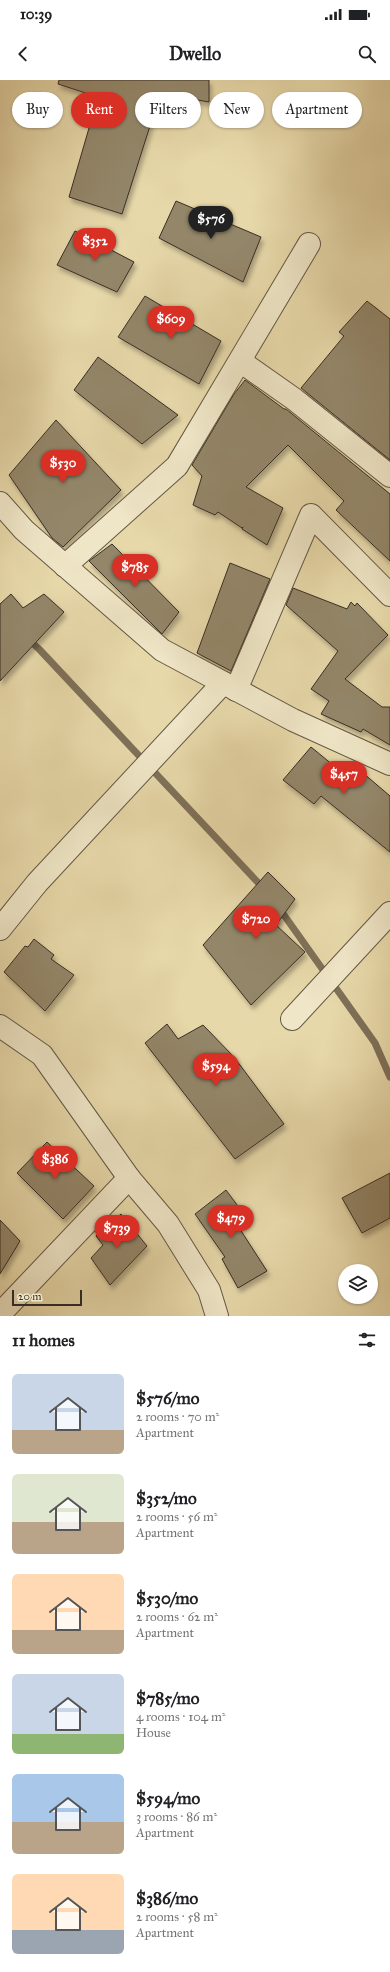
<!DOCTYPE html>
<meta charset="utf-8">
<style>
:root{--surface:#fff;--page:#f6f6f6;--text:#202124;--muted:#757577;--accent:#d93025}
body{margin:0;font-family:"IM FELL Great Primer",serif;background:var(--page);color:var(--text);height:100vh;display:flex;flex-direction:column;font-size:15px;white-space:nowrap}
*{box-sizing:border-box;margin:0}
p{font-size:13px;color:var(--muted)}
.icon{flex:none;width:22px;height:22px;fill:none;stroke:currentColor;stroke-width:2;stroke-linecap:round;stroke-linejoin:round}
.map{position:relative;height:1236px;overflow:hidden}
.drawer{display:flex;flex-direction:column;background:var(--surface);flex:1}
.drawer>*{flex:none}
.hud{position:absolute;left:12px;top:12px;width:366px;height:36px;display:flex;gap:8px}
.fabs{position:absolute;left:338px;top:1184px;display:grid;gap:8px}
.fabs a{display:grid;place-items:center;width:40px;height:40px;border-radius:50%;background:var(--surface);box-shadow:0 1px 3px #0004;font-size:20px}
.scale{position:absolute;left:12px;bottom:10px;width:70px;box-sizing:border-box;padding-left:4px;border:2px solid #392e24;border-top:0;font-size:11px;line-height:14px;white-space:nowrap;color:#392e24;-webkit-text-stroke:3px #efe6c7;paint-order:stroke}
.price{position:absolute;translate:-50% -34px;padding:0 9px;border-radius:14px;background:var(--accent);color:#fff;font-size:13px;line-height:26px;filter:drop-shadow(0 1px 2px #0008)}
.price::after{content:'';position:absolute;left:50%;top:24px;width:12px;height:9px;margin-left:-6px;background:inherit;clip-path:polygon(0 0,100% 0,50% 100%)}
.price.active{background:#222;color:#fff}
ul{padding:0;list-style:none}
li{display:flex;align-items:center;gap:12px;height:100px;padding:0 12px}
li span{display:grid;place-items:center;flex:none;width:112px;height:80px;border-radius:6px;color:#555}
li>.icon{margin-inline-start:auto}
span .icon{width:48px;height:48px;fill:#fffc;stroke-width:1}
li b{font-size:17px}
h2{display:flex;justify-content:space-between;align-items:center;height:48px;padding:0 12px;font-size:17px}
.tag{padding:0 14px;border-radius:18px;background:var(--surface);box-shadow:0 1px 3px #0004;font-size:14px;line-height:36px}
.tag.active{background:var(--accent);color:#fff}
.status{display:flex;justify-content:space-between;align-items:center;height:28px;padding:0 20px;background:var(--surface);direction:ltr}
.status svg{height:11px;fill:currentColor}
header{display:flex;justify-content:space-between;align-items:center;height:52px;padding:0 12px;background:var(--surface);font-size:18px;font-weight:700}
.map>svg:first-child{display:block}
.lines{fill:none;stroke-linecap:round;stroke-linejoin:round}
.stream{stroke:#7e7159;stroke-width:7}
.building{fill:#938669;stroke:#392e24;filter:url(#shadow)}
.minor-casing{stroke:#645845;stroke-width:24}
.minor{stroke:#efe6c7;stroke-width:22}
</style>
<div class="status"><b>10:39</b><svg viewBox="0 0 49 12"><path d="M0 12V9h3v3zM5 12V6h3v6zM10 12V3h3v9zM15 12V0h3v12zM26 1h20v11H26zM47 4h2v5h-2z"/></svg></div>
<header><svg class="icon" aria-label="back" viewBox="0 0 24 24"><path d="M15 5l-7 7 7 7"/></svg>Dwello<svg class="icon" aria-label="search" viewBox="0 0 24 24"><circle cx="10" cy="10" r="6"/><path d="M15 15l6 6"/></svg></header>
<div class="map">
<svg width="390" height="1236" viewBox="0 0 390 1236">
<defs>
<filter id="shadow"><feDropShadow dx="2.5" dy="4.5" stdDeviation="2" flood-color="#0004"/></filter>
</defs>
<rect width="100%" height="100%" fill="#e7d8a9"/>
<filter id="stains"><feTurbulence type="fractalNoise" baseFrequency=".005" numOctaves="4"/><feColorMatrix values="0 0 0 0 .2 0 0 0 0 .09 0 0 0 0 .02 0 0 0 .5 -.17"/></filter>
<radialGradient id="worn" r=".72"><stop offset=".6" stop-color="#630" stop-opacity="0"/><stop offset="1" stop-color="#630" stop-opacity=".3"/></radialGradient>
<g class="lines">
<g class="stream">
<path d="M 28,559 L 39,569 L 264,809"/>
<path d="M 279,828 L 375,963 L 390,997"/>
</g>
</g>
<g class="building">
<path d="M 59,0 L 209,0 L 209,22 L 175,16 L 171,33 L 156,27 L 122,134 L 69,117 L 98,17 L 58,4 Z"/>
<path d="M 176,121 L 261,157 L 243,202 L 159,158 Z"/>
<path d="M 75,151 L 134,182 L 117,212 L 57,185 Z"/>
<path d="M 145,216 L 221,261 L 199,304 L 118,257 Z"/>
<path d="M 367,221 L 390,239 L 390,380 L 301,308 L 344,256 L 339,252 Z"/>
<path d="M 98,277 L 178,335 L 142,364 L 74,310 Z"/>
<path d="M 245,300 L 284,329 L 286,329 L 390,414 L 390,481 L 336,430 L 344,421 L 288,365 L 246,407 L 283,428 L 267,465 L 242,449 L 243,447 L 242,448 L 218,432 L 215,435 L 193,425 L 202,396 L 192,385 L 234,314 Z"/>
<path d="M 56,340 L 121,410 L 63,467 L 52,458 L 9,395 Z"/>
<path d="M 112,464 L 179,532 L 162,554 L 89,481 Z"/>
<path d="M 230,483 L 270,499 L 231,591 L 197,573 Z"/>
<path d="M 293,508 L 347,529 L 351,522 L 355,526 L 357,523 L 388,555 L 345,599 L 382,627 L 390,627 L 390,665 L 363,649 L 361,652 L 321,634 L 329,621 L 311,609 L 338,571 L 286,525 Z"/>
<path d="M 11,514 L 23,528 L 44,514 L 64,532 L 0,601 L 0,524 Z"/>
<path d="M 311,667 L 355,703 L 363,693 L 390,716 L 390,772 L 321,716 L 314,724 L 283,700 Z"/>
<path d="M 268,792 L 295,819 L 276,845 L 305,872 L 251,925 L 203,865 Z"/>
<path d="M 34,859 L 54,875 L 51,879 L 74,895 L 45,931 L 4,892 L 25,866 L 28,867 Z"/>
<path d="M 167,944 L 178,959 L 203,945 L 234,977 L 284,1044 L 235,1079 L 145,963 Z"/>
<path d="M 47,1062 L 94,1106 L 63,1139 L 17,1093 Z"/>
<path d="M 390,1093 L 390,1138 L 362,1153 L 342,1118 Z"/>
<path d="M 226,1110 L 246,1137 L 236,1143 L 267,1191 L 238,1208 L 222,1179 L 225,1177 L 195,1134 Z"/>
<path d="M 121,1134 L 147,1166 L 110,1205 L 91,1178 L 103,1165 L 96,1156 Z"/>
<path d="M 0,1140 L 20,1161 L 0,1194 Z"/>
</g>
<g class="lines">
<g class="minor-casing">
<g id="minor">
<path d="M 240,281 L 294,319 L 390,396"/>
<path d="M 0,423 L 24,450 L 162,570 L 293,640 L 390,684"/>
<path d="M 65,486 L 177,386 L 309,164"/>
<path d="M 236,610 L 311,435 L 390,515"/>
<path d="M 0,849 L 37,803 L 223,603"/>
<path d="M 292,939 L 390,833"/>
<path d="M 0,946 L 42,975 L 129,1098 L 168,1144 L 209,1210 L 217,1236"/>
<path d="M 0,1234 L 129,1098"/>
</g>
</g>
<use href="#minor" class="minor"/>
</g>
<rect width="100%" height="100%" filter="url(#stains)"/>
<rect width="100%" height="100%" fill="url(#worn)"/>
</svg>
<div class="fabs">
<a><svg class="icon" aria-label="layers" viewBox="0 0 24 24"><path d="M12 4l9 5-9 5-9-5zM3 14l9 5 9-5"/></svg></a>
</div>
<div class="scale">20 m</div>
<b class="price active" style="left:211px;top:160px">$576</b>
<b class="price" style="left:95px;top:182px">$352</b>
<b class="price" style="left:171px;top:260px">$609</b>
<b class="price" style="left:63px;top:404px">$530</b>
<b class="price" style="left:135px;top:508px">$785</b>
<b class="price" style="left:344px;top:715px">$457</b>
<b class="price" style="left:256px;top:860px">$720</b>
<b class="price" style="left:216px;top:1007px">$594</b>
<b class="price" style="left:55px;top:1100px">$386</b>
<b class="price" style="left:231px;top:1159px">$479</b>
<b class="price" style="left:117px;top:1169px">$739</b>
<div class="hud">
<a class="tag">Buy</a>
<a class="tag active">Rent</a>
<a class="tag">Filters</a>
<a class="tag">New</a>
<a class="tag">Apartment</a>
</div>
</div>
<section class="drawer">
<h2>11 homes<svg class="icon" aria-label="filters" viewBox="0 0 24 24"><path d="M4 7h16M4 17h16"/><circle cx="9" cy="7" r="2"/><circle cx="15" cy="17" r="2"/></svg></h2>
<ul>
<li><span style="background:linear-gradient(#c9d6e8 70%,#b9a48a 0)"><svg class="icon" aria-label="home" viewBox="0 0 24 24"><path d="M3 11l9-7 9 7M6 9v11h12V9"/></svg></span><div><b>$576/mo</b><p>2 rooms · 70 m²</p><p>Apartment</p></div></li>
<li><span style="background:linear-gradient(#dfe7d0 60%,#b9a48a 0)"><svg class="icon" aria-label="home" viewBox="0 0 24 24"><path d="M3 11l9-7 9 7M6 9v11h12V9"/></svg></span><div><b>$352/mo</b><p>2 rooms · 56 m²</p><p>Apartment</p></div></li>
<li><span style="background:linear-gradient(#ffd9b3 70%,#b9a48a 0)"><svg class="icon" aria-label="home" viewBox="0 0 24 24"><path d="M3 11l9-7 9 7M6 9v11h12V9"/></svg></span><div><b>$530/mo</b><p>2 rooms · 62 m²</p><p>Apartment</p></div></li>
<li><span style="background:linear-gradient(#c9d6e8 75%,#8fb573 0)"><svg class="icon" aria-label="home" viewBox="0 0 24 24"><path d="M3 11l9-7 9 7M6 9v11h12V9"/></svg></span><div><b>$785/mo</b><p>4 rooms · 104 m²</p><p>House</p></div></li>
<li><span style="background:linear-gradient(#a9c7e8 60%,#b9a48a 0)"><svg class="icon" aria-label="home" viewBox="0 0 24 24"><path d="M3 11l9-7 9 7M6 9v11h12V9"/></svg></span><div><b>$594/mo</b><p>3 rooms · 86 m²</p><p>Apartment</p></div></li>
<li><span style="background:linear-gradient(#ffd9b3 70%,#9aa5b1 0)"><svg class="icon" aria-label="home" viewBox="0 0 24 24"><path d="M3 11l9-7 9 7M6 9v11h12V9"/></svg></span><div><b>$386/mo</b><p>2 rooms · 58 m²</p><p>Apartment</p></div></li>
</ul>
</section>
